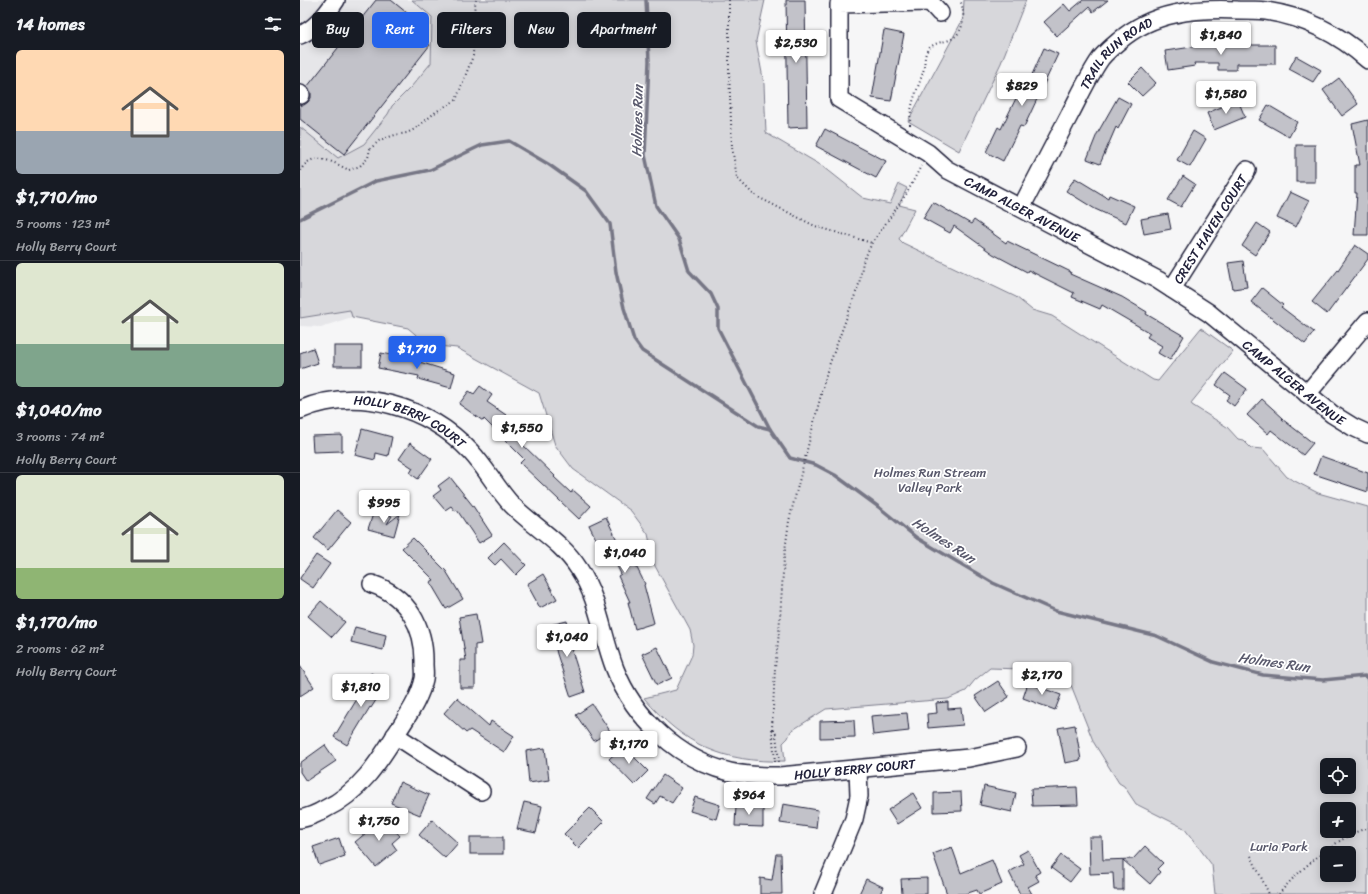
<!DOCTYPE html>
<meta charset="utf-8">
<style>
:root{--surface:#171b24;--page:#242831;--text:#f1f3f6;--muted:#9ea1a6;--line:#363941;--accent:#2563eb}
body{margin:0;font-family:Sriracha,sans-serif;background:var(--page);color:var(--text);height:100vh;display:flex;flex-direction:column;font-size:15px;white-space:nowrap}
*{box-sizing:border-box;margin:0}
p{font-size:13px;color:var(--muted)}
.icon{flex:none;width:22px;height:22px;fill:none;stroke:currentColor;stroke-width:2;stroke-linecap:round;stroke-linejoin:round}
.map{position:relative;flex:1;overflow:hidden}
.panel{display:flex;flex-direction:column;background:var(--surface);width:300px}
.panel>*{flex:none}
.top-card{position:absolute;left:12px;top:12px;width:380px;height:36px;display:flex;gap:8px}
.controls{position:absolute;left:1020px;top:758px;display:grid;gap:8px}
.controls a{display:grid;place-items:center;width:36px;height:36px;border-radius:6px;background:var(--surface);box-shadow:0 2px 10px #0003;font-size:20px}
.price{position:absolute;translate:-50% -34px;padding:0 9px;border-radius:4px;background:#fff;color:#222;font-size:13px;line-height:26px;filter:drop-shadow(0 1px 2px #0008)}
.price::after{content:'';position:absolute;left:50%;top:24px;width:12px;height:9px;margin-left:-6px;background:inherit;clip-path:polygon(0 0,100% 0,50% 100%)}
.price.active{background:var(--accent);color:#fff}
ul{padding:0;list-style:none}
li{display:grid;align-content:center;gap:8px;height:212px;padding:0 16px}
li+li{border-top:1px solid var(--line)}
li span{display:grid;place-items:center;height:124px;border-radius:6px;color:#555}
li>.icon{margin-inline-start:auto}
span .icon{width:72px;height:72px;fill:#fffc;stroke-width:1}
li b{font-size:17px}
h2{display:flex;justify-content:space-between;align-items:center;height:48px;padding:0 16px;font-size:17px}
.pill{padding:0 14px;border-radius:6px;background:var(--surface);box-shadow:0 2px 10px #0003;font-size:14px;line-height:36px}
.pill.active{background:var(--accent);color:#fff}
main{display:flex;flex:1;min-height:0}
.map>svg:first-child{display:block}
.built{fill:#e6e6e9}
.green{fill:#d7d7db;stroke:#7c7c8b;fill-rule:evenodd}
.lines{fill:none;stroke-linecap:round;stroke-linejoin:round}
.stream{stroke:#767685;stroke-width:3.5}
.building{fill:#c2c2c9;stroke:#22223b}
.minor-casing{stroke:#22223b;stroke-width:20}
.path{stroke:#22223b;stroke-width:2;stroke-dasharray:1 3;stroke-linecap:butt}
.minor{stroke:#fff;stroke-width:17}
.labels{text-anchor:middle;stroke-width:3.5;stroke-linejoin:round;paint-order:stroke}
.street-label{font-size:13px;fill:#22223b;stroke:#fff}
.park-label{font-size:13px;fill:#58586b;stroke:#fff}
.water-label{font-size:14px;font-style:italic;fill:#5a5a6d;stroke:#fff}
</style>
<main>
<section class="panel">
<h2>14 homes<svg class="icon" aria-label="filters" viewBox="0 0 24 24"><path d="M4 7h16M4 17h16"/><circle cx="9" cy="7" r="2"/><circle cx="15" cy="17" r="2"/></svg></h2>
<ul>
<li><span style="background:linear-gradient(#ffd9b3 65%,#9aa5b1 0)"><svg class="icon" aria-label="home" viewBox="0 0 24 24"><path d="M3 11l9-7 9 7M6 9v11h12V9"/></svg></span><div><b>$1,710/mo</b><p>5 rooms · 123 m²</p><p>Holly Berry Court</p></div></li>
<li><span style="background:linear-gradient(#dfe7d0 65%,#7fa58c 0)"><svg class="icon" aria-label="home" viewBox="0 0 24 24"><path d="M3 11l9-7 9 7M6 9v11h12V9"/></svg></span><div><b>$1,040/mo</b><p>3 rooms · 74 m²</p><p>Holly Berry Court</p></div></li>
<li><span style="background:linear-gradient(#dfe7d0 75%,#8fb573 0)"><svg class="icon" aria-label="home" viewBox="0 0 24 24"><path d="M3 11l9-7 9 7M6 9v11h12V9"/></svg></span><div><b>$1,170/mo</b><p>2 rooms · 62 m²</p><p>Holly Berry Court</p></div></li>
</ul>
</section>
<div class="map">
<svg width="1068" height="894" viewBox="0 0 1068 894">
<rect width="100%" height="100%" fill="#f6f6f7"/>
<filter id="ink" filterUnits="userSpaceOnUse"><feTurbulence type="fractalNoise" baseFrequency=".025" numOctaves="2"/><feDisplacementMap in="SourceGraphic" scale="8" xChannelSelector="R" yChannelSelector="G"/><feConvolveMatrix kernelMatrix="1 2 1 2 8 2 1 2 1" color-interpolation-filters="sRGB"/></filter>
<g filter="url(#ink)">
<path class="built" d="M 0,0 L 132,0 L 130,67 L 80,135 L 14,171 L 52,317 L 21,327 L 0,326 Z"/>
<g class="green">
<path d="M 112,0 L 465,0 L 456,41 L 464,84 L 466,133 L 524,167 L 563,198 L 590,204 L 599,184 L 607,188 L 599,205 L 615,209 L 599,239 L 603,243 L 716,297 L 732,310 L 752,316 L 853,380 L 858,381 L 901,328 L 933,351 L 891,403 L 892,405 L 927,427 L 938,439 L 943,440 L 951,448 L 963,449 L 987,477 L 1018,493 L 1068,507 L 1068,894 L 915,894 L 912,865 L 884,828 L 836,804 L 824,786 L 819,783 L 794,743 L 771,685 L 721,669 L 690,668 L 675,680 L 666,691 L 648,699 L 526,709 L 491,731 L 488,738 L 483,743 L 485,761 C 423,763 384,745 344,698 L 376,690 L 392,655 L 393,645 L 390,630 L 355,566 L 348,534 L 331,511 L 273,469 L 255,445 L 239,393 L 157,348 L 128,345 L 108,328 L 52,317 L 50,310 L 0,318 L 0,127 L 38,158 L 64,144 L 88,114 L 92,106 L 111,87 L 131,63 L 132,17 ZM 1027,765 L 1049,765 L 1049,787 L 1027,787 ZM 1027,809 L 1049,809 L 1049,831 L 1027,831 ZM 1027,853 L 1049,853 L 1049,875 L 1027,875 Z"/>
<path d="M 664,0 L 726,0 L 701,63 L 659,151 L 608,121 L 663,19 Z"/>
</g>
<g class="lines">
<g class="stream">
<path d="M 346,0 L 349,61 L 345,155 L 356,206 L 379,239 L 389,271 L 411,294 L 418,309 L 418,328 L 470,429 L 490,458 L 516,465 L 535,475 L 580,508 L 617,538 L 693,583 L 756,611 L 857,636 L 913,662 L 963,675 L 1023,680 L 1065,676 L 1068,679"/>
<path d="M 0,219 L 76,181 L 130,170 L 182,145 L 209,141 L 248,164 L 286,191 L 310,224 L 316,272 L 324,308 L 334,340 L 342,351 L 458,426 L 470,429"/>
</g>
</g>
<g class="building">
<path d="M 76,0 L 91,0 L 128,30 L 122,38 L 130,45 L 44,154 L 0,119 L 0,105 L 4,105 L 8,102 L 11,98 L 11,92 L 7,87 Z"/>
<path d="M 486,0 L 505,0 L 507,127 L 488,128 Z"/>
<path d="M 783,0 L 808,0 L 793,12 L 789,7 L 757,36 L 744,22 L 764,4 L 770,11 Z"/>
<path d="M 584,30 L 604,34 L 591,101 L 572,98 Z"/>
<path d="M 948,45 L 975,45 L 975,64 L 936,64 L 936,70 L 918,70 L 918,63 L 894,63 L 895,66 L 868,70 L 865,51 L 899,46 Z"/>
<path d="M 744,48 L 758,54 L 724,127 L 720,126 L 703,161 L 686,152 L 698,127 L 701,129 L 722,86 L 726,88 Z"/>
<path d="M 996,56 L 1021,70 L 1013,82 L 989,69 Z"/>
<path d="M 842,68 L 856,83 L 842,96 L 828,82 Z"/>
<path d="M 1039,78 L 1058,104 L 1042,116 L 1023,90 Z"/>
<path d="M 818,97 L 831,104 L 818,129 L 816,127 L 800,164 L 787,159 L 797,134 Z"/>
<path d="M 938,100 L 945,117 L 914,130 L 907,113 Z"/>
<path d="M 968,105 L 997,122 L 989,137 L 959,120 Z"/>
<path d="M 1068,120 L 1068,235 L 1054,235 L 1057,193 L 1055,193 L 1055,165 L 1060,165 L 1052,124 Z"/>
<path d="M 525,129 L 586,161 L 576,178 L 516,146 Z"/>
<path d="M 893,131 L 906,139 L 890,167 L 877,160 Z"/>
<rect x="996" y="145" width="19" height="37"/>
<path d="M 883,176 L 895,184 L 881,207 L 868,200 Z"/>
<path d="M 775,178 L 808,198 L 809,195 L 834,206 L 826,223 L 795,209 L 766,191 Z"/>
<path d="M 990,192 L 1009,201 L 996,227 L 977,218 Z"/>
<path d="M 633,202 L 671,224 L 674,220 L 706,243 L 707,241 L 771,272 L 770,274 L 822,297 L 847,312 L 846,314 L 884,336 L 870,360 L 858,353 L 862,346 L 847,337 L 850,333 L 802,305 L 800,309 L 772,297 L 774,293 L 728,270 L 727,272 L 693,254 L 654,226 L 650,233 L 623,218 Z"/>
<path d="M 868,214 L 871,229 L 844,234 L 841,219 Z"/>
<path d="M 957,223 L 970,232 L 955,255 L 942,246 Z"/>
<path d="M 1055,245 L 1068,254 L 1068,259 L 1027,314 L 1012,302 L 1038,270 Z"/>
<path d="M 943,261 L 947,287 L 933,289 L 928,263 Z"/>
<path d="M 962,288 L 983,305 L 981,307 L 1014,332 L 1005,344 L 951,302 Z"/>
<rect x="34" y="346" width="28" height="20"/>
<path d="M 13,348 L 18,363 L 0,369 L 0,353 Z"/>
<path d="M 81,353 L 113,359 L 113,360 L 155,373 L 151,388 L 118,379 L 119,376 L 78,368 Z"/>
<path d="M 925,373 L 947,389 L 934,406 L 926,400 L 930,395 L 916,385 Z"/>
<path d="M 180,386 L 192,395 L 187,402 L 206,415 L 228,437 L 221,443 L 255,476 L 254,477 L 271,493 L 273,490 L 291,506 L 279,519 L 220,463 L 224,459 L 184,419 L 183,421 L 159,404 L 169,391 L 174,394 Z"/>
<path d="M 962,399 L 983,418 L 982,419 L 1013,443 L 1003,455 L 971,430 L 968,434 L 947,415 Z"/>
<path d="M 62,429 L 92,437 L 88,456 L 76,453 L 75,460 L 55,455 Z"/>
<path d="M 42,435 L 42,451 L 13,452 L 12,436 Z"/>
<path d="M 110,443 L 132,459 L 118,479 L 110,473 L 113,468 L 99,459 Z"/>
<path d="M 1021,456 L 1068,473 L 1068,492 L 1014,474 Z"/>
<path d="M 150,477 L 173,506 L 192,535 L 179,543 L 157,510 L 155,511 L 151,506 L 145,510 L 133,496 L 141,490 L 138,486 Z"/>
<path d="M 37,510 L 51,522 L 28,550 L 14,538 Z"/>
<path d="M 74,511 L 92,516 L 87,524 L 100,514 L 94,536 L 68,529 Z"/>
<path d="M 306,517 L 326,559 L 331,556 L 345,584 L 344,585 L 354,623 L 335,629 L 328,602 L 330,602 L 318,576 L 321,574 L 308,548 L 302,551 L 289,525 Z"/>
<path d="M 113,538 L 146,571 L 163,599 L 146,609 L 130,582 L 134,580 L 102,548 Z"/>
<path d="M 204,542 L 226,565 L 216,575 L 201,559 L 195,565 L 188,558 Z"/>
<path d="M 16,555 L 30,564 L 13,588 L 0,579 L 0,578 Z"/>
<path d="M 243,574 L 257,599 L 240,608 L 227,584 Z"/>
<path d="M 21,601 L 45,622 L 32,637 L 8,616 Z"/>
<path d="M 176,614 L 181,644 L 175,645 L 175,688 L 160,688 L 160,660 L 166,660 L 159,617 Z"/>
<path d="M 267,621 L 273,651 L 272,651 L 285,692 L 271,697 L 257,654 L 250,625 Z"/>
<path d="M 55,627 L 86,635 L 83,650 L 51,642 Z"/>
<path d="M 357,647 L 372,678 L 357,685 L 342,654 Z"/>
<path d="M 0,666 L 14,687 L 0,696 Z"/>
<path d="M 71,673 L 87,683 L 71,708 L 70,707 L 47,745 L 34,737 L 57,699 L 55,698 Z"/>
<path d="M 698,681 L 709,697 L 686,712 L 675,696 Z"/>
<path d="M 728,683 L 761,695 L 755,710 L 723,698 Z"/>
<path d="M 157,698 L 189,726 L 191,721 L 214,736 L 204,752 L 170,730 L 166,733 L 144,713 Z"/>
<path d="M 648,702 L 648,709 L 661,708 L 663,725 L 628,728 L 627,714 L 637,713 L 636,703 Z"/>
<path d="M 292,704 L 310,731 L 294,741 L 276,715 Z"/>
<path d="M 607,713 L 609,731 L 573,735 L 571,716 Z"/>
<path d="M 554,720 L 555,737 L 520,738 L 520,721 Z"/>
<path d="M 775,725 L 781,760 L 765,763 L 758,728 Z"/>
<path d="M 25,745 L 36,761 L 6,781 L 0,772 L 0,763 Z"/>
<path d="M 323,746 L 348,771 L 334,785 L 309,759 Z"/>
<path d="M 245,748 L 249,780 L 229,783 L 226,751 Z"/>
<path d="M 363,775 L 382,788 L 372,803 L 360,796 L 355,804 L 347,799 Z"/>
<path d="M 100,782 L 129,795 L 120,815 L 91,803 Z"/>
<path d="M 684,786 L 716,793 L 712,812 L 680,805 Z"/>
<path d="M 777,787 L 778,805 L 732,806 L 731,789 Z"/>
<path d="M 661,792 L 662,811 L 634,812 L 634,793 Z"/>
<path d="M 613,793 L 622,808 L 597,824 L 588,810 Z"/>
<path d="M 395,797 L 420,805 L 416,819 L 390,811 Z"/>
<path d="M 224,802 L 242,806 L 236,833 L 217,829 Z"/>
<path d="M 483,804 L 518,810 L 516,828 L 480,823 Z"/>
<path d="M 436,805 L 463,806 L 463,827 L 435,826 Z"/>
<path d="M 290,808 L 304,822 L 278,848 L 264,834 Z"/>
<path d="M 84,818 L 100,836 L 92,843 L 97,850 L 76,867 L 55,842 Z"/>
<path d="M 132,820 L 158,843 L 145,858 L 119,835 Z"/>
<rect x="170" y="837" width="33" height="17"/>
<path d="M 789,837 L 802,837 L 803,860 L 833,859 L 845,846 L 863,863 L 857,869 L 860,872 L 850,884 L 823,860 L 823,890 L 814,890 L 813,873 L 790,874 Z"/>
<path d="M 39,838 L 45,856 L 19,865 L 13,847 Z"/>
<path d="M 652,847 L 661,873 L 692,860 L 702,884 L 679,894 L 677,890 L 665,894 L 647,894 L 633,854 Z"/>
<path d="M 728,850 L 740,872 L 735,875 L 739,881 L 728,887 L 732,894 L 720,894 L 709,872 L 724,864 L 719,855 Z"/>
<path d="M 476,854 L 481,854 L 482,894 L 460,894 L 460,878 L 472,880 Z"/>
<path d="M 761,855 L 780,869 L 770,882 L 751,868 Z"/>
<path d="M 627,878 L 627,894 L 602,894 L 601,879 Z"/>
<path d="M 566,879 L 583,887 L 580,894 L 559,894 Z"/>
</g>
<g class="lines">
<g class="minor-casing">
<g id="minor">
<path id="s1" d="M 640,13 L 630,2 L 539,4 L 539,99 L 628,153 L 646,169 L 858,280 L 909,313 L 1032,414 L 1053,427 L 1068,434"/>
<path d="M 0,35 C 15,29 27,14 36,0"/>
<path d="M 0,94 L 1,95"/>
<path id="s2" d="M 721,208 C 737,177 754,145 770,114 C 780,95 789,75 801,58 C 806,52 813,46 819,41 C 852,12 895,8 938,10 C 947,10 957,10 966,11 C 1005,17 1039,34 1068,60"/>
<path id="s3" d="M 872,289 L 947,170"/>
<path d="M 1007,394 L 1068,321"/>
<path id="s4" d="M 0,410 C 58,385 129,407 171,452 C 186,468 197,489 212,505 C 234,527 262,542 279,569 C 299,599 302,636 315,669 C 334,718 379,760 430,772 C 447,776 464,776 480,776 L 669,758 L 717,748"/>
<path d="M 95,735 L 181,791"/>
<path d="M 0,819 C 9,817 17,814 25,809 C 59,793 79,762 98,731 C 108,715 120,698 124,679 C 125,674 124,669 124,664 C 125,628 108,596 72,584"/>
<path d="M 523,894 L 554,819 L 559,796 L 558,769"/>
</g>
</g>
<g class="path">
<path d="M 429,0 L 429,71 L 432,147 L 437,178 L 454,195 L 515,226 L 572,243"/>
<path d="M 610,125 C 610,102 617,92 623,72 C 625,66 624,59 626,53 C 630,44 638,43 646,41 C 665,36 666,15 660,0"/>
<path d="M 0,171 C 2,168 5,164 8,162 C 20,153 38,165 49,170 L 60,166 L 68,158 L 70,149 L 80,140 L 95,135 L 107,133 L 115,129 L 137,111 L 156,100 L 173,56 L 174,33 L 172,21 L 176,0"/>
<path d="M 473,730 L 476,734 L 479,762"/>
<path d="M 475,762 L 472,729 L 475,668 L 479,633 L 484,558 L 489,521 L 527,371 L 559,284 L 563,262 L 572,243 L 607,193 L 621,166"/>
<path d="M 951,856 L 969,894"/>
<path d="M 979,894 C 996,872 1041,834 1068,828"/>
</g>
<use href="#minor" class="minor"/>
</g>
</g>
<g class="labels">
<g class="street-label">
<text dy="5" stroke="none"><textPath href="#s2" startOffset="184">TRAIL RUN ROAD</textPath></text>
<text dy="5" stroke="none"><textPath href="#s1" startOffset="415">CAMP ALGER AVENUE</textPath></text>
<text dy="5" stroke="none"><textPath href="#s3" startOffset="71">CREST HAVEN COURT</textPath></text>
<text dy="5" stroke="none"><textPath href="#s1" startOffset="739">CAMP ALGER AVENUE</textPath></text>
<text dy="5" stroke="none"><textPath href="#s4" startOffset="116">HOLLY BERRY COURT</textPath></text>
<text dy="5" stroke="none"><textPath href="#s4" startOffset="739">HOLLY BERRY COURT</textPath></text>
</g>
<g class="park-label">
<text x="630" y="477">Holmes Run Stream<tspan x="630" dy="15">Valley Park</tspan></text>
<text x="979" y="851">Luria Park</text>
</g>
<g class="water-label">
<text transform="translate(337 121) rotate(-89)" y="5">Holmes Run</text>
<text transform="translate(644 540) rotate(33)" y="5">Holmes Run</text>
<text transform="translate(974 662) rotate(8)" y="5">Holmes Run</text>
</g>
</g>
</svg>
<div class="controls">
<a><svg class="icon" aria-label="locate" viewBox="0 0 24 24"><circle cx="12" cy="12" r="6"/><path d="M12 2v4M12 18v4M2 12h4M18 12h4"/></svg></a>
<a>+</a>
<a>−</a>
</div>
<b class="price" style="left:921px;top:56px">$1,840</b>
<b class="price" style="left:496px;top:64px">$2,530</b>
<b class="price" style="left:722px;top:107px">$829</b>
<b class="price" style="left:926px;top:115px">$1,580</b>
<b class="price active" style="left:117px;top:370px">$1,710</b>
<b class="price" style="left:222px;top:449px">$1,550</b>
<b class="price" style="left:84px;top:524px">$995</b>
<b class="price" style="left:325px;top:574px">$1,040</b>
<b class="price" style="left:267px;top:658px">$1,040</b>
<b class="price" style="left:742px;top:696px">$2,170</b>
<b class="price" style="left:61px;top:708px">$1,810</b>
<b class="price" style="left:329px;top:765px">$1,170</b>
<b class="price" style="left:449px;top:816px">$964</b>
<b class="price" style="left:79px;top:842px">$1,750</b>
<div class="top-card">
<a class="pill">Buy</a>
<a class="pill active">Rent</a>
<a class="pill">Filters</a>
<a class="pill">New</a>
<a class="pill">Apartment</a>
</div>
</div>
</main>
